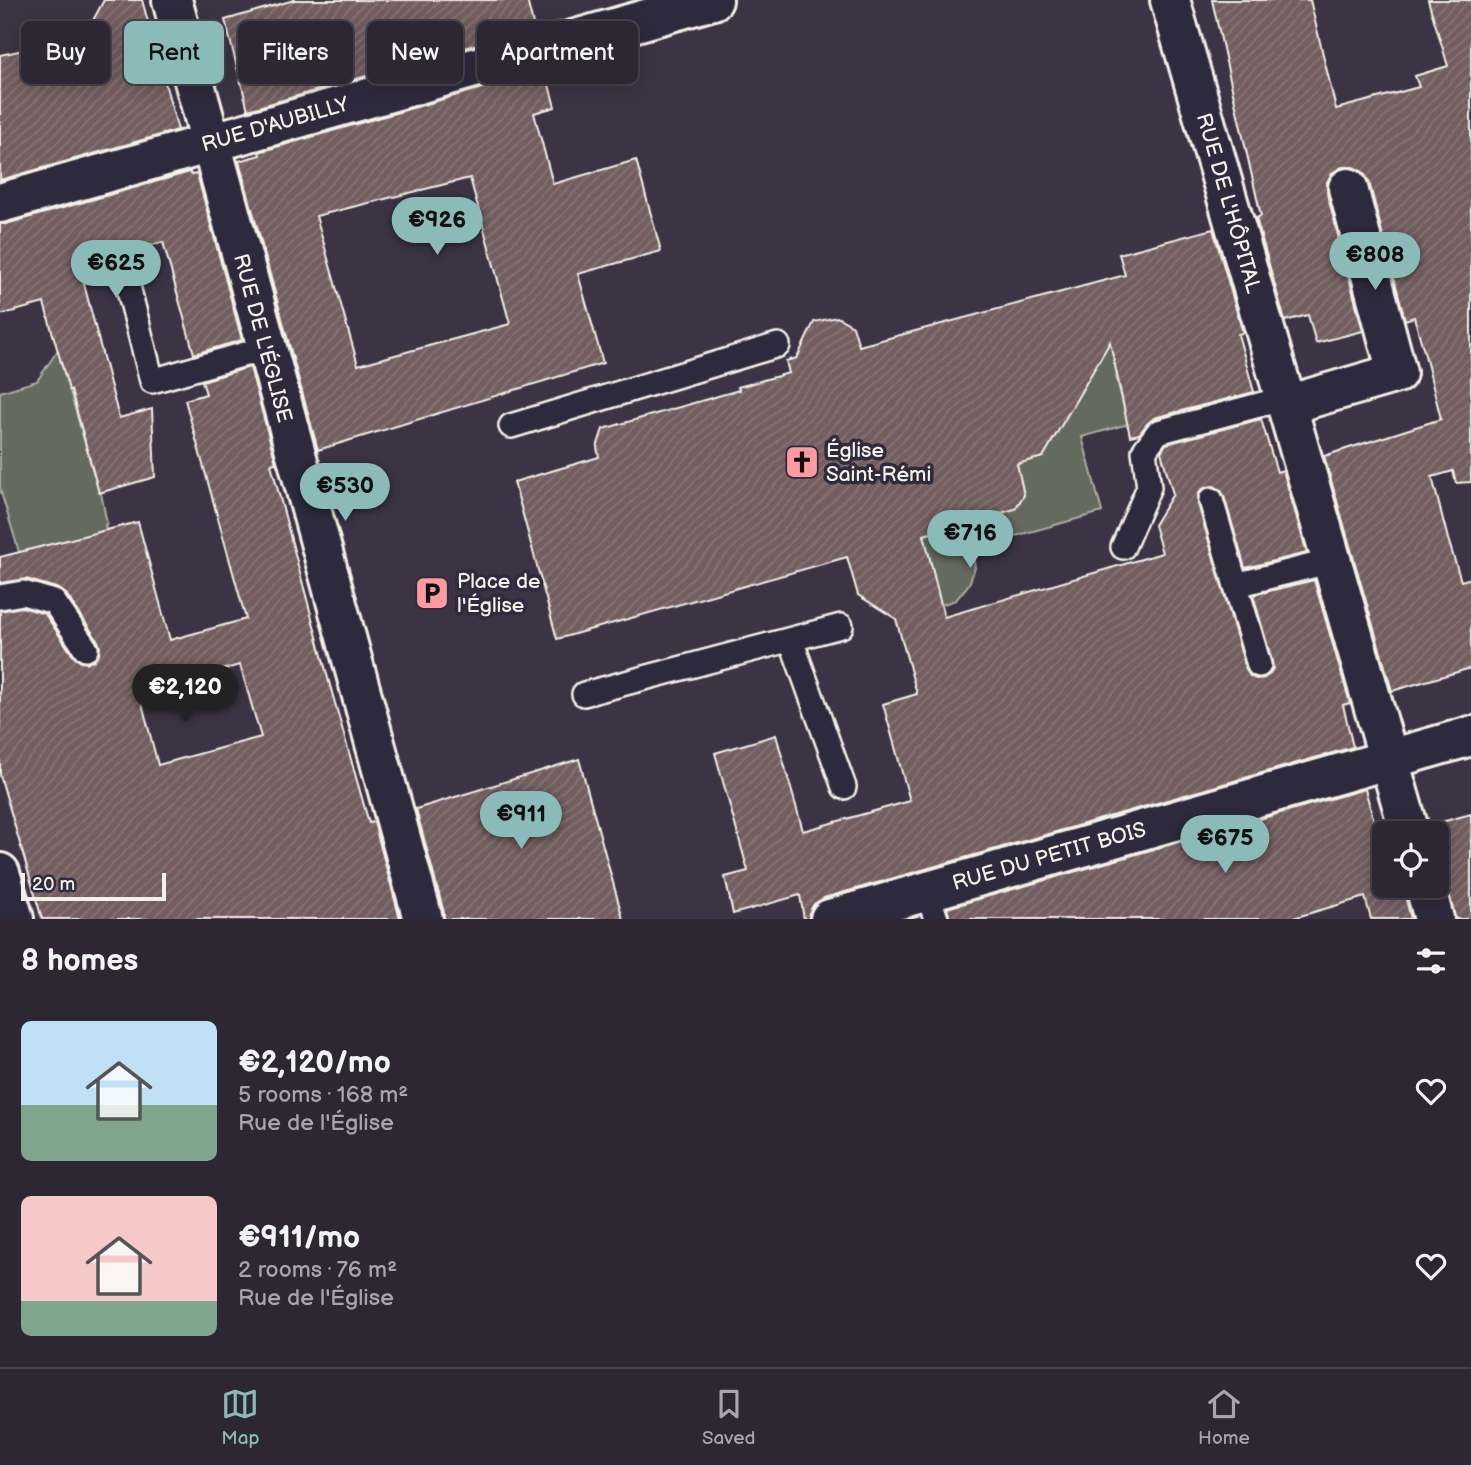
<!DOCTYPE html>
<meta charset="utf-8">
<style>
:root{--surface:#2d2733;--page:#352f3b;--text:#f1f3f6;--muted:#a7a5ac;--line:#48444e;--accent:#8bbbb9}
body{margin:0;font-family:"Balsamiq Sans",sans-serif;background:var(--page);color:var(--text);height:100vh;display:flex;flex-direction:column;font-size:26px;white-space:nowrap}
*{box-sizing:border-box;margin:0}
p{font-size:23px;color:var(--muted)}
.icon{flex:none;width:38px;height:38px;fill:none;stroke:currentColor;stroke-width:2;stroke-linecap:round;stroke-linejoin:round}
.map{position:relative;height:919px;overflow:hidden}
.panel{display:flex;flex-direction:column;background:var(--surface);flex:1}
.panel>*{flex:none}
.top-card{position:absolute;left:21px;top:21px;width:700px;height:63px;display:flex;gap:14px}
.controls{position:absolute;left:1372px;top:821px;display:grid;gap:14px}
.controls a{display:grid;place-items:center;width:77px;height:77px;border-radius:10px;background:var(--surface);box-shadow:0 4px 18px #0003,0 0 0 2px var(--line);font-size:35px}
.scale{position:absolute;left:21px;bottom:18px;width:145px;box-sizing:border-box;padding-left:7px;border:4px solid #f4f1e8;border-top:0;font-size:19px;line-height:24px;white-space:nowrap;color:#f4f1e8;-webkit-text-stroke:5px #2f2a3d;paint-order:stroke}
.price{position:absolute;translate:-50% -60px;padding:0 16px;border-radius:24px;background:var(--accent);color:#111;font-size:23px;line-height:46px;filter:drop-shadow(0 2px 4px #0008)}
.price::after{content:'';position:absolute;left:50%;top:42px;width:21px;height:16px;margin-left:-10px;background:inherit;clip-path:polygon(0 0,100% 0,50% 100%)}
.price.selected{background:#222;color:#fff}
ul{padding:0;list-style:none}
li{display:flex;align-items:center;gap:21px;height:175px;padding:0 21px}
li span{display:grid;place-items:center;flex:none;width:196px;height:140px;border-radius:10px;color:#555}
li>.icon{margin-inline-start:auto}
span .icon{width:84px;height:84px;fill:#fffc;stroke-width:1}
li b{font-size:30px}
h2{display:flex;justify-content:space-between;align-items:center;height:84px;padding:0 21px;font-size:30px}
.tag{padding:0 24px;border-radius:10px;background:var(--surface);box-shadow:0 4px 18px #0003,0 0 0 2px var(--line);font-size:24px;line-height:63px}
.tag.selected{background:var(--accent);color:#111}
.tabs{display:flex;justify-content:space-around;align-items:center;height:98px;border-top:2px solid var(--line);background:var(--surface);font-size:19px;color:var(--muted)}
.tabs a{display:grid;justify-items:center;gap:4px}
.tabs .selected{color:var(--accent)}
.map>svg:first-child{display:block}
.green{fill:#656b5e;stroke:#acaea3;stroke-width:2}
.building{fill:url(#building-hatch);stroke:#f4f1e8;stroke-width:2;fill-rule:evenodd}
.lines{fill:none;stroke-linecap:round;stroke-linejoin:round}
.lane-casing{stroke:#f4f1e8;stroke-width:28}
.street-casing{stroke:#f4f1e8;stroke-width:44}
.lane{stroke:#2f2a3d;stroke-width:23}
.street{stroke:#2f2a3d;stroke-width:38}
.labels{text-anchor:middle;stroke-width:7;stroke-linejoin:round;paint-order:stroke}
.street-label{font-size:21px;fill:#f4f1e8;stroke:#2f2a3d}
.poi-label{font-size:21px;fill:#f4f1e8;stroke:#2f2a3d;text-anchor:start}
</style>
<div class="map">
<svg width="1471" height="919" viewBox="0 0 1471 919">
<defs>
<pattern id="building-hatch" width="6" height="6" patternUnits="userSpaceOnUse" patternTransform="scale(1.75)"><rect width="6" height="6" fill="#725d5f"/><path d="M-1 1l2-2M0 6l6-6M5 7l2-2" fill="none" stroke="#877576"/></pattern>
</defs>
<rect width="100%" height="100%" fill="#3c3444"/>
<filter id="ink" filterUnits="userSpaceOnUse"><feTurbulence type="fractalNoise" baseFrequency=".0143" numOctaves="2"/><feDisplacementMap in="SourceGraphic" scale="14" xChannelSelector="R" yChannelSelector="G"/><feConvolveMatrix kernelMatrix="1 2 1 2 8 2 1 2 1" color-interpolation-filters="sRGB"/></filter>
<g filter="url(#ink)">
<g class="green">
<path d="M 1106,334 L 1146,367 L 1116,376 L 1128,424 L 1082,437 L 1102,512 L 972,548 L 975,568 L 969,584 L 956,600 L 917,613 L 934,575 L 924,535 L 1015,509 L 1024,495 L 1020,477 L 1005,467 L 1043,457 L 1057,433 L 1054,372 L 1100,360 L 1098,347 Z"/>
<path d="M 58,350 L 99,492 L 101,493 L 107,524 L 105,525 L 109,540 L 107,625 L 45,610 L 23,565 L 0,489 L 0,392 L 37,381 Z"/>
</g>
<g class="building">
<path d="M 104,0 L 142,0 L 178,130 L 0,180 L 0,55 L 84,37 Z"/>
<path d="M 294,0 L 527,0 L 534,28 L 248,110 L 225,20 Z"/>
<path d="M 1212,0 L 1310,0 L 1336,109 L 1419,87 L 1415,76 L 1448,66 L 1428,0 L 1471,0 L 1471,482 L 1456,483 L 1453,471 L 1432,477 L 1448,539 L 1461,581 L 1471,578 L 1471,668 L 1392,691 L 1324,456 L 1441,419 L 1425,355 L 1414,317 L 1405,320 L 1369,182 L 1363,172 L 1353,167 L 1342,167 L 1332,173 L 1327,182 L 1327,193 L 1363,331 L 1316,343 L 1308,315 L 1285,321 L 1256,218 L 1261,216 Z"/>
<path d="M 545,70 L 555,107 L 534,113 L 553,184 L 636,160 L 661,251 L 578,274 L 603,363 L 318,450 L 239,161 L 260,155 L 259,152 ZM 470,178 L 510,324 L 358,365 L 316,216 Z"/>
<path d="M 190,172 L 191,175 L 197,174 L 242,340 L 194,354 L 163,242 L 79,265 L 119,418 L 152,409 L 155,477 L 99,493 L 71,390 L 69,390 L 44,303 L 0,315 L 0,224 L 6,224 Z"/>
<path d="M 1213,229 L 1243,333 L 1238,334 L 1254,392 L 1154,418 L 1147,424 L 1139,434 L 1130,436 L 1110,342 L 1043,457 L 1017,464 L 1024,495 L 1015,509 L 924,535 L 944,617 L 1162,553 L 1154,525 L 1173,494 L 1161,452 L 1166,444 L 1261,419 L 1277,472 L 1283,470 L 1307,553 L 1245,568 L 1224,496 L 1221,490 L 1214,486 L 1206,487 L 1200,491 L 1198,496 L 1198,504 L 1246,669 L 1250,676 L 1256,679 L 1264,678 L 1270,674 L 1273,668 L 1272,661 L 1253,595 L 1314,580 L 1350,703 L 1343,705 L 1353,747 L 824,898 L 814,904 L 809,913 L 809,919 L 804,919 L 800,895 L 733,914 L 725,877 L 748,871 L 715,753 L 776,735 L 803,831 L 910,801 L 883,704 L 917,694 L 896,619 L 858,595 L 847,557 L 557,639 L 514,482 L 599,457 L 597,447 L 603,429 L 739,390 L 738,387 L 789,373 L 786,361 L 797,358 L 814,322 L 837,317 L 853,326 L 859,346 L 1125,275 L 1119,254 Z"/>
<path d="M 250,367 L 276,463 L 271,464 L 329,682 L 369,823 L 374,822 L 400,919 L 42,919 L 0,775 L 0,611 L 22,607 L 45,614 L 74,657 L 81,662 L 88,663 L 94,660 L 99,654 L 100,647 L 98,641 L 66,594 L 59,589 L 26,579 L 0,583 L 0,557 L 138,522 L 170,640 L 246,619 L 185,400 L 206,394 L 202,381 ZM 240,665 L 261,737 L 158,765 L 139,692 Z"/>
<path d="M 579,759 L 623,919 L 444,919 L 444,913 L 416,809 Z"/>
<path d="M 1365,789 L 1379,839 L 1384,838 L 1384,886 L 1404,886 L 1404,892 L 1411,919 L 1371,919 L 1365,897 L 1290,919 L 950,919 L 947,908 Z"/>
<path d="M 1471,814 L 1471,919 L 1455,919 L 1446,880 L 1441,871 L 1437,868 L 1437,833 L 1431,833 L 1430,825 Z"/>
</g>
<g class="lines">
<g class="lane-casing">
<g id="lane">
<path d="M 129,290 L 152,381 L 266,348"/>
<path d="M 511,426 L 778,345"/>
<path d="M 1211,500 L 1259,665"/>
<path d="M 1123,547 L 1149,487 L 1144,451 L 1158,432 L 1285,398"/>
<path d="M 1236,585 L 1332,561"/>
<path d="M 0,597 L 23,593 L 54,602 L 86,649"/>
<path d="M 791,640 L 844,787"/>
<path d="M 584,694 L 841,626"/>
<path d="M 927,891 L 936,919"/>
</g>
</g>
<g class="street-casing">
<g id="street">
<path d="M 172,0 L 423,919"/>
<path d="M 1170,0 L 1410,833"/>
<path d="M 0,203 L 713,0"/>
<path d="M 1287,405 L 1397,373 L 1348,188"/>
<path d="M 0,873 L 14,919"/>
<path d="M 1425,886 L 1434,919"/>
<path d="M 830,919 L 1471,736"/>
</g>
</g>
<use href="#lane" class="lane"/>
<use href="#street" class="street"/>
</g>
</g>
<defs>
<g id="church-square" transform="scale(1.75)"><rect x="-9" y="-9" width="18" height="18" rx="4" fill="#ff9aa2" stroke="#2f2a3d"/><path d="M-1.2-6h2.4v3.5h3.3v2.4h-3.3V6h-2.4V-.1h-3.3v-2.4h3.3Z" fill="#111"/></g>
<g id="parking-square" transform="scale(1.75)"><rect x="-9" y="-9" width="18" height="18" rx="4" fill="#ff9aa2" stroke="#2f2a3d"/><path d="M-3.5-5.5H1a3.5 3.5 0 0 1 0 7H-1V5.5H-3.5ZM-1-3.4V-.6H.8a1.4 1.4 0 0 0 0-2.8Z" fill="#111"/></g>
</defs>
<g fill-rule="evenodd">
<use href="#church-square" x="802" y="462"/>
<use href="#parking-square" x="432" y="593"/>
</g>
<g class="labels">
<g class="street-label">
<text transform="translate(275 124) rotate(-16)" y="7">RUE D'AUBILLY</text>
<text transform="translate(1229 203) rotate(74)" y="7">RUE DE L'HÔPITAL</text>
<text transform="translate(263 338) rotate(75)" y="7">RUE DE L'ÉGLISE</text>
<text transform="translate(1049 856) rotate(-16)" y="7">RUE DU PETIT BOIS</text>
</g>
<g class="poi-label">
<text x="826" y="457">Église<tspan x="826" dy="24">Saint-Rémi</tspan></text>
<text x="457" y="588">Place de<tspan x="457" dy="24">l'Église</tspan></text>
</g>
</g>
</svg>
<div class="controls">
<a><svg class="icon" aria-label="locate" viewBox="0 0 24 24"><circle cx="12" cy="12" r="6"/><path d="M12 2v4M12 18v4M2 12h4M18 12h4"/></svg></a>
</div>
<div class="scale">20 m</div>
<b class="price" style="left:437px;top:257px">€926</b>
<b class="price" style="left:1375px;top:292px">€808</b>
<b class="price" style="left:116px;top:300px">€625</b>
<b class="price" style="left:345px;top:523px">€530</b>
<b class="price" style="left:970px;top:570px">€716</b>
<b class="price selected" style="left:185px;top:724px">€2,120</b>
<b class="price" style="left:521px;top:851px">€911</b>
<b class="price" style="left:1225px;top:875px">€675</b>
<div class="top-card">
<a class="tag">Buy</a>
<a class="tag selected">Rent</a>
<a class="tag">Filters</a>
<a class="tag">New</a>
<a class="tag">Apartment</a>
</div>
</div>
<section class="panel">
<h2>8 homes<svg class="icon" aria-label="filters" viewBox="0 0 24 24"><path d="M4 7h16M4 17h16"/><circle cx="9" cy="7" r="2"/><circle cx="15" cy="17" r="2"/></svg></h2>
<ul>
<li><span style="background:linear-gradient(#bfe0f5 60%,#7fa58c 0)"><svg class="icon" aria-label="home" viewBox="0 0 24 24"><path d="M3 11l9-7 9 7M6 9v11h12V9"/></svg></span><div><b>€2,120/mo</b><p>5 rooms · 168 m²</p><p>Rue de l'Église</p></div><svg class="icon" aria-label="heart" viewBox="0 0 24 24"><path d="M12 20l-8-8c-3-5 5-10 8-4 3-6 11-1 8 4z"/></svg></li>
<li><span style="background:linear-gradient(#f6c9c9 75%,#7fa58c 0)"><svg class="icon" aria-label="home" viewBox="0 0 24 24"><path d="M3 11l9-7 9 7M6 9v11h12V9"/></svg></span><div><b>€911/mo</b><p>2 rooms · 76 m²</p><p>Rue de l'Église</p></div><svg class="icon" aria-label="heart" viewBox="0 0 24 24"><path d="M12 20l-8-8c-3-5 5-10 8-4 3-6 11-1 8 4z"/></svg></li>
</ul>
</section>
<nav class="tabs">
<a class="selected"><svg class="icon" aria-label="map" viewBox="0 0 24 24"><path d="M3 6l6-2 6 2 6-2v14l-6 2-6-2-6 2zM9 4v14M15 6v14"/></svg>Map</a>
<a><svg class="icon" aria-label="saved" viewBox="0 0 24 24"><path d="M7 4h10v16l-5-4-5 4z"/></svg>Saved</a>
<a><svg class="icon" aria-label="home" viewBox="0 0 24 24"><path d="M3 11l9-7 9 7M6 9v11h12V9"/></svg>Home</a>
</nav>
